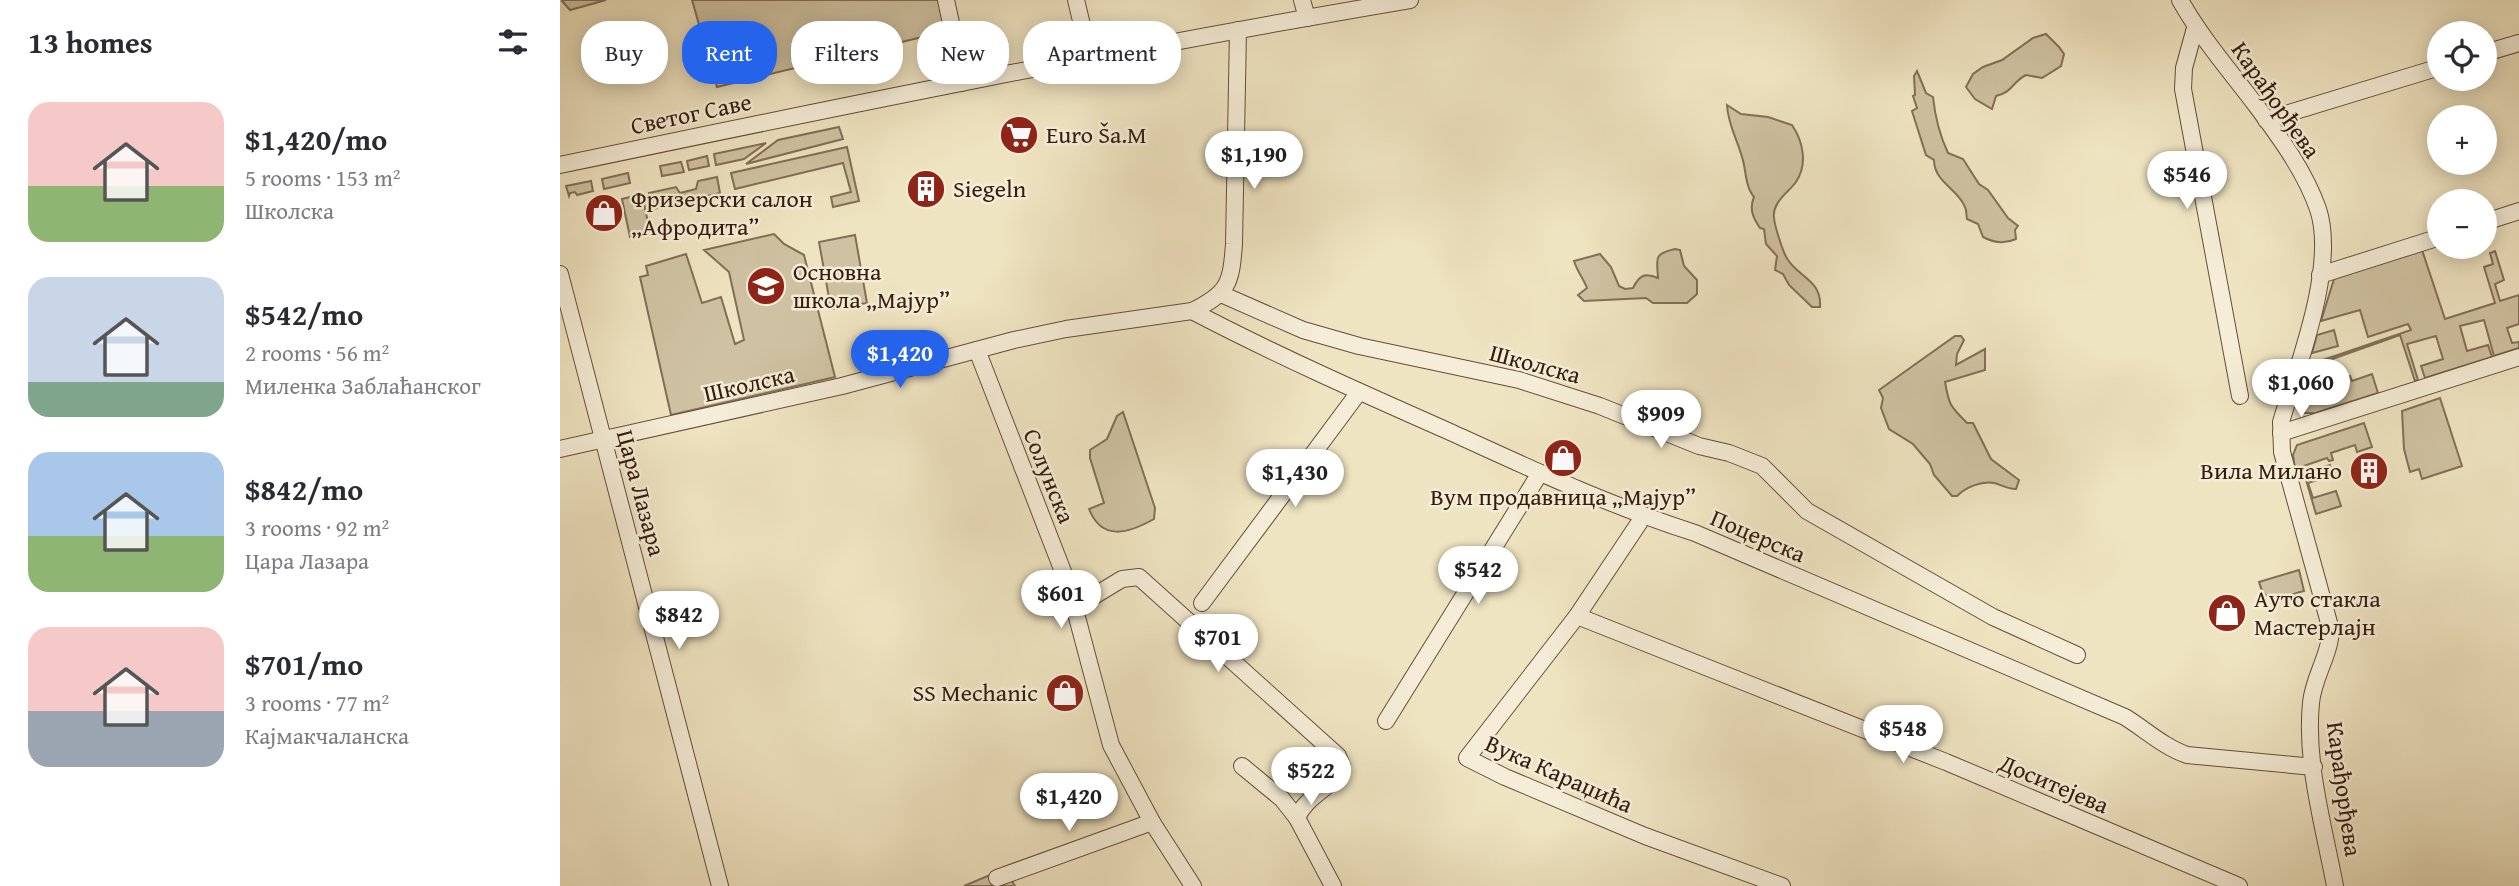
<!DOCTYPE html>
<meta charset="utf-8">
<style>
:root{--surface:#fff;--page:#f7f7f7;--text:#2b2b33;--muted:#7c7c81;--accent:#2563eb}
body{margin:0;font-family:"Gentium Book Plus",serif;background:var(--page);color:var(--text);height:100vh;display:flex;flex-direction:column;font-size:26px;white-space:nowrap}
*{box-sizing:border-box;margin:0}
p{font-size:23px;color:var(--muted)}
.icon{flex:none;width:38px;height:38px;fill:none;stroke:currentColor;stroke-width:2;stroke-linecap:round;stroke-linejoin:round}
.map{position:relative;flex:1;overflow:hidden}
.side{display:flex;flex-direction:column;background:var(--surface);width:560px}
.side>*{flex:none}
.guide{position:absolute;left:21px;top:21px;width:665px;height:63px;display:flex;gap:14px}
.controls{position:absolute;left:1867px;top:21px;display:grid;gap:14px}
.controls a{display:grid;place-items:center;width:70px;height:70px;border-radius:50%;background:var(--surface);box-shadow:0 4px 18px #0003;font-size:35px}
.price{position:absolute;translate:-50% -60px;padding:0 16px;border-radius:24px;background:#fff;color:#222;font-size:23px;line-height:46px;filter:drop-shadow(0 2px 4px #0008)}
.price::after{content:'';position:absolute;left:50%;top:42px;width:21px;height:16px;margin-left:-10px;background:inherit;clip-path:polygon(0 0,100% 0,50% 100%)}
.price.active{background:var(--accent);color:#fff}
ul{padding:0;list-style:none}
li{display:flex;align-items:center;gap:21px;height:175px;padding:0 28px}
li span{display:grid;place-items:center;flex:none;width:196px;height:140px;border-radius:21px;color:#555}
li>.icon{margin-inline-start:auto}
span .icon{width:84px;height:84px;fill:#fffc;stroke-width:1}
li b{font-size:30px}
h2{display:flex;justify-content:space-between;align-items:center;height:84px;padding:0 28px;font-size:30px}
.tag{padding:0 24px;border-radius:28px;background:var(--surface);box-shadow:0 4px 18px #0003;font-size:24px;line-height:63px}
.tag.active{background:var(--accent);color:#fff}
main{display:flex;flex:1;min-height:0}
.map>svg:first-child{display:block}
.green{fill:#cfc2a2;stroke:#826f57;stroke-width:2}
.lines{fill:none;stroke-linecap:round;stroke-linejoin:round}
.minor-casing{stroke:#644e39;stroke-width:18}
.minor{stroke:#f5edd7;stroke-width:16}
.labels{text-anchor:middle;stroke-width:5;stroke-linejoin:round;paint-order:stroke}
.street-label{font-size:24px;fill:#351c0c;stroke:#f5edd7}
.poi-label{font-size:24px;fill:#351c0c;stroke:#f5edd7;text-anchor:start}
</style>
<main>
<section class="side">
<h2>13 homes<svg class="icon" aria-label="filters" viewBox="0 0 24 24"><path d="M4 7h16M4 17h16"/><circle cx="9" cy="7" r="2"/><circle cx="15" cy="17" r="2"/></svg></h2>
<ul>
<li><span style="background:linear-gradient(#f6c9c9 60%,#8fb573 0)"><svg class="icon" aria-label="home" viewBox="0 0 24 24"><path d="M3 11l9-7 9 7M6 9v11h12V9"/></svg></span><div><b>$1,420/mo</b><p>5 rooms · 153 m²</p><p>Школска</p></div></li>
<li><span style="background:linear-gradient(#c9d6e8 75%,#7fa58c 0)"><svg class="icon" aria-label="home" viewBox="0 0 24 24"><path d="M3 11l9-7 9 7M6 9v11h12V9"/></svg></span><div><b>$542/mo</b><p>2 rooms · 56 m²</p><p>Миленка Заблаћанског</p></div></li>
<li><span style="background:linear-gradient(#a9c7e8 60%,#8fb573 0)"><svg class="icon" aria-label="home" viewBox="0 0 24 24"><path d="M3 11l9-7 9 7M6 9v11h12V9"/></svg></span><div><b>$842/mo</b><p>3 rooms · 92 m²</p><p>Цара Лазара</p></div></li>
<li><span style="background:linear-gradient(#f6c9c9 60%,#9aa5b1 0)"><svg class="icon" aria-label="home" viewBox="0 0 24 24"><path d="M3 11l9-7 9 7M6 9v11h12V9"/></svg></span><div><b>$701/mo</b><p>3 rooms · 77 m²</p><p>Кајмакчаланска</p></div></li>
</ul>
</section>
<div class="map">
<svg width="1959" height="886" viewBox="0 0 1959 886">
<rect width="100%" height="100%" fill="#efe4c1"/>
<filter id="stains"><feTurbulence type="fractalNoise" baseFrequency=".00286" numOctaves="4"/><feColorMatrix values="0 0 0 0 .2 0 0 0 0 .09 0 0 0 0 .02 0 0 0 .5 -.17"/></filter>
<radialGradient id="worn" r=".72"><stop offset=".6" stop-color="#630" stop-opacity="0"/><stop offset="1" stop-color="#630" stop-opacity=".3"/></radialGradient>
<g class="green">
<path d="M 4,0 L 46,0 L 10,10 L 2,1 Z"/>
<path d="M 132,0 L 378,0 L 387,31 L 157,87 Z"/>
<path d="M 84,30 L 90,56 L 75,60 L 75,62 L 42,71 L 35,42 Z"/>
<path d="M 1486,34 L 1499,47 L 1504,54 L 1501,66 L 1482,78 L 1466,75 C 1452,82 1453,92 1436,96 L 1432,109 L 1415,99 L 1406,87 L 1413,74 L 1423,67 L 1442,60 L 1473,38 Z"/>
<path d="M 1357,71 L 1366,93 L 1373,97 C 1375,116 1379,134 1388,153 L 1403,159 L 1419,184 L 1428,190 L 1448,218 L 1458,226 L 1455,230 L 1456,239 C 1445,244 1434,243 1423,237 L 1418,224 L 1407,219 C 1406,215 1407,211 1405,207 C 1398,189 1374,182 1374,160 L 1366,155 L 1352,111 L 1357,108 L 1353,96 L 1355,95 L 1354,76 Z"/>
<path d="M 1167,105 L 1181,114 L 1208,117 L 1232,125 C 1243,141 1248,164 1236,182 C 1228,193 1212,202 1214,218 C 1215,227 1223,253 1228,260 C 1240,278 1262,281 1260,307 L 1252,307 L 1229,285 L 1223,274 L 1215,270 L 1217,256 L 1206,244 L 1204,229 L 1200,228 C 1193,218 1189,209 1194,197 C 1187,189 1186,176 1184,165 C 1180,144 1168,127 1167,105 Z"/>
<path d="M 279,127 L 283,139 L 186,164 L 218,140 Z"/>
<path d="M 206,143 L 184,159 L 156,165 L 154,154 Z"/>
<path d="M 287,147 L 299,201 L 273,207 L 271,197 L 291,192 L 283,163 L 175,189 L 171,173 Z"/>
<path d="M 147,156 L 149,166 L 129,170 L 127,161 Z"/>
<path d="M 121,162 L 124,172 L 102,176 L 100,166 Z"/>
<path d="M 68,173 L 70,183 L 44,189 L 42,179 Z"/>
<path d="M 157,177 L 160,193 L 93,209 L 89,193 L 116,187 L 120,193 L 136,189 L 138,181 Z"/>
<path d="M 31,181 L 33,191 L 17,195 L 15,192 L 10,193 L 9,196 L 6,186 Z"/>
<path d="M 82,194 L 90,232 L 70,237 L 62,199 Z"/>
<path d="M 214,234 L 224,244 L 244,255 L 275,377 L 111,415 L 80,277 L 88,275 L 86,266 L 126,254 L 142,303 L 161,297 L 175,344 L 184,340 L 169,272 L 144,250 Z"/>
<path d="M 295,235 L 307,303 L 271,309 L 259,242 Z"/>
<path d="M 1115,249 L 1120,250 L 1124,266 L 1137,280 L 1137,294 L 1127,303 L 1093,303 L 1086,298 L 1024,301 L 1018,295 L 1027,288 C 1023,278 1017,271 1014,261 L 1040,254 L 1051,267 L 1059,286 L 1065,289 L 1073,288 C 1079,276 1084,272 1098,278 C 1097,258 1093,254 1115,249 Z"/>
<path d="M 1862,250 L 1885,319 L 1935,303 L 1924,267 L 1933,264 L 1930,253 L 1935,251 L 1944,280 L 1935,284 L 1940,301 L 1959,295 L 1959,324 L 1947,328 L 1952,343 L 1959,342 L 1959,348 L 1934,356 L 1924,320 L 1900,326 L 1907,351 L 1928,345 L 1932,357 L 1865,378 L 1861,366 L 1883,359 L 1876,336 L 1847,344 L 1858,380 L 1855,381 L 1840,335 L 1761,363 L 1767,382 L 1740,392 L 1748,365 L 1851,330 L 1848,324 L 1808,337 L 1800,310 L 1761,321 L 1774,279 Z"/>
<path d="M 1774,330 L 1778,346 L 1752,353 L 1757,335 Z"/>
<path d="M 1395,336 L 1401,336 L 1404,340 L 1397,354 L 1396,365 L 1425,349 L 1425,370 L 1385,382 C 1389,405 1390,406 1407,423 L 1413,423 L 1431,459 L 1459,480 L 1456,489 C 1447,489 1442,485 1434,483 C 1421,481 1406,487 1397,496 L 1392,496 L 1374,475 L 1370,464 L 1353,444 L 1329,429 L 1321,408 L 1323,398 L 1319,390 Z"/>
<path d="M 1812,374 L 1818,393 L 1755,413 L 1743,413 L 1738,407 L 1739,395 L 1790,376 L 1792,381 Z"/>
<path d="M 1880,398 L 1902,466 L 1862,479 L 1859,469 L 1850,472 L 1844,449 L 1842,411 Z"/>
<path d="M 563,412 L 595,508 L 594,519 C 569,533 542,542 529,509 L 544,503 L 530,458 L 530,450 L 547,439 L 557,416 Z"/>
<path d="M 1804,423 L 1812,447 L 1797,452 L 1795,445 L 1771,453 L 1773,460 L 1769,461 L 1767,458 L 1735,469 L 1733,455 L 1737,445 Z"/>
<path d="M 1770,465 L 1771,469 L 1768,470 L 1770,476 L 1748,483 L 1753,498 L 1776,491 L 1781,506 L 1756,514 L 1744,473 Z"/>
<path d="M 1739,570 L 1744,591 C 1724,596 1706,609 1699,582 Z"/>
<path d="M 437,872 L 450,878 L 455,886 L 404,886 Z"/>
</g>
<g class="lines">
<g class="minor-casing">
<g id="minor">
<path d="M 386,0 L 394,37 L 401,83"/>
<path d="M 516,0 L 530,58"/>
<path d="M 742,0 L 747,18"/>
<path d="M 1620,0 C 1642,39 1671,72 1698,108 C 1721,139 1745,172 1758,209 C 1777,266 1738,365 1721,422 L 1722,452 L 1771,630 C 1770,655 1753,678 1751,703 C 1745,763 1764,827 1775,886"/>
<path d="M 1635,28 L 1624,68 L 1623,89 L 1680,396"/>
<path d="M 1925,53 L 1959,43"/>
<path d="M 1706,120 L 1880,67"/>
<path d="M 0,165 C 282,106 565,48 850,0"/>
<path d="M 1925,222 L 1959,211"/>
<path d="M 0,274 L 160,886"/>
<path d="M 1760,275 L 1880,237"/>
<path d="M 661,294 L 743,330 L 799,346 L 959,380 L 1040,406 L 1139,446 L 1169,453 L 1202,466 L 1247,511 L 1433,617 L 1517,655"/>
<path d="M 632,311 C 716,355 802,393 888,431 C 969,468 1050,506 1135,533 L 1565,717 C 1586,730 1604,747 1627,755 L 1754,767"/>
<path d="M 417,350 L 509,587 L 551,745 L 592,822 L 633,886"/>
<path d="M 1721,433 L 1959,357"/>
<path d="M 0,449 L 282,386 L 454,340 L 506,329 L 632,311 C 669,293 671,283 674,244 L 678,30"/>
<path d="M 1081,515 L 1079,523 L 1017,616 L 907,758 L 945,777 L 1085,836 L 1222,886"/>
<path d="M 509,587 L 529,599 L 562,579 L 579,577 L 778,756 L 782,766 C 774,788 746,795 737,818"/>
<path d="M 642,603 L 799,392"/>
<path d="M 1017,616 L 1386,762 L 1679,886"/>
<path d="M 826,721 L 980,473"/>
<path d="M 682,766 L 722,799 L 737,818 L 773,886"/>
<path d="M 437,878 L 592,822"/>
</g>
</g>
<use href="#minor" class="minor"/>
</g>
<defs>
<g id="supermarket-disc" transform="scale(2.0125)"><circle r="9.5" fill="#8f2418" stroke="#f5edd7"/><path d="M-6-5.5h2.5l.6 2H6L4.5 2H-2.5L-4.4-4H-6ZM-1.5 3.2a1.3 1.3 0 1 0 .1 0ZM3 3.2a1.3 1.3 0 1 0 .1 0Z" fill="#fff"/></g>
<g id="building-disc" transform="scale(2.0125)"><circle r="9.5" fill="#8f2418" stroke="#f5edd7"/><path d="M-4-6H4V6H1V3H-1V6H-4ZM-2.5-4.3h1.7v1.8h-1.7ZM.8-4.3h1.7v1.8H.8ZM-2.5-1h1.7V.8h-1.7ZM.8-1h1.7V.8H.8Z" fill="#fff"/></g>
<g id="shop-disc" transform="scale(2.0125)"><circle r="9.5" fill="#8f2418" stroke="#f5edd7"/><path d="M-5-2.5h2.3a2.7 3.5 0 0 1 5.4 0H5L5.5 6h-11ZM-1.5-2.5h3a1.5 2.3 0 0 0-3 0Z" fill="#fff"/></g>
<g id="school-disc" transform="scale(2.0125)"><circle r="9.5" fill="#8f2418" stroke="#f5edd7"/><path d="M0-5L7-2L0 1L-7-2ZM-4 1L0 2.5L4 1V4Q0 6-4 4Z" fill="#fff"/></g>
</defs>
<g fill-rule="evenodd">
<use href="#supermarket-disc" x="459" y="135"/>
<use href="#building-disc" x="366" y="189"/>
<use href="#shop-disc" x="44" y="213"/>
<use href="#school-disc" x="206" y="286"/>
<use href="#shop-disc" x="1003" y="458"/>
<use href="#building-disc" x="1809" y="471"/>
<use href="#shop-disc" x="1667" y="613"/>
<use href="#shop-disc" x="505" y="693"/>
</g>
<g class="labels">
<g class="street-label">
<text transform="translate(1716 100) rotate(55)" y="8">Карађорђева</text>
<text transform="translate(131 114) rotate(-12)" y="8">Светог Саве</text>
<text transform="translate(975 364) rotate(15)" y="8">Школска</text>
<text transform="translate(189 384) rotate(-13)" y="8">Школска</text>
<text transform="translate(489 476) rotate(68)" y="8">Солунска</text>
<text transform="translate(81 493) rotate(75)" y="8">Цара Лазара</text>
<text transform="translate(1198 536) rotate(23)" y="8">Поцерска</text>
<text transform="translate(999 774) rotate(24)" y="8">Вука Караџића</text>
<text transform="translate(1494 784) rotate(23)" y="8">Доситејева</text>
<text transform="translate(1784 789) rotate(82)" y="8">Карађорђева</text>
</g>
<g class="poi-label">
<text x="486" y="143">Euro Ša.M</text>
<text x="393" y="197">Siegeln</text>
<text x="71" y="207">Фризерски салон<tspan x="71" dy="28">„Афродита”</tspan></text>
<text x="233" y="280">Основна<tspan x="233" dy="28">школа „Мајур”</tspan></text>
<text x="1782" y="479" text-anchor="end">Вила Милано</text>
<text x="1003" y="505" text-anchor="middle">Вум продавница „Мајур”</text>
<text x="1694" y="607">Ауто стакла<tspan x="1694" dy="28">Мастерлајн</tspan></text>
<text x="478" y="701" text-anchor="end">SS Mechanic</text>
</g>
</g>
<rect width="100%" height="100%" filter="url(#stains)"/>
<rect width="100%" height="100%" fill="url(#worn)"/>
</svg>
<div class="controls">
<a><svg class="icon" aria-label="locate" viewBox="0 0 24 24"><circle cx="12" cy="12" r="6"/><path d="M12 2v4M12 18v4M2 12h4M18 12h4"/></svg></a>
<a>+</a>
<a>−</a>
</div>
<b class="price" style="left:694px;top:191px">$1,190</b>
<b class="price" style="left:1627px;top:211px">$546</b>
<b class="price active" style="left:340px;top:390px">$1,420</b>
<b class="price" style="left:1741px;top:419px">$1,060</b>
<b class="price" style="left:1101px;top:450px">$909</b>
<b class="price" style="left:735px;top:509px">$1,430</b>
<b class="price" style="left:918px;top:606px">$542</b>
<b class="price" style="left:501px;top:630px">$601</b>
<b class="price" style="left:119px;top:651px">$842</b>
<b class="price" style="left:658px;top:674px">$701</b>
<b class="price" style="left:1343px;top:765px">$548</b>
<b class="price" style="left:751px;top:807px">$522</b>
<b class="price" style="left:509px;top:833px">$1,420</b>
<div class="guide">
<a class="tag">Buy</a>
<a class="tag active">Rent</a>
<a class="tag">Filters</a>
<a class="tag">New</a>
<a class="tag">Apartment</a>
</div>
</div>
</main>
